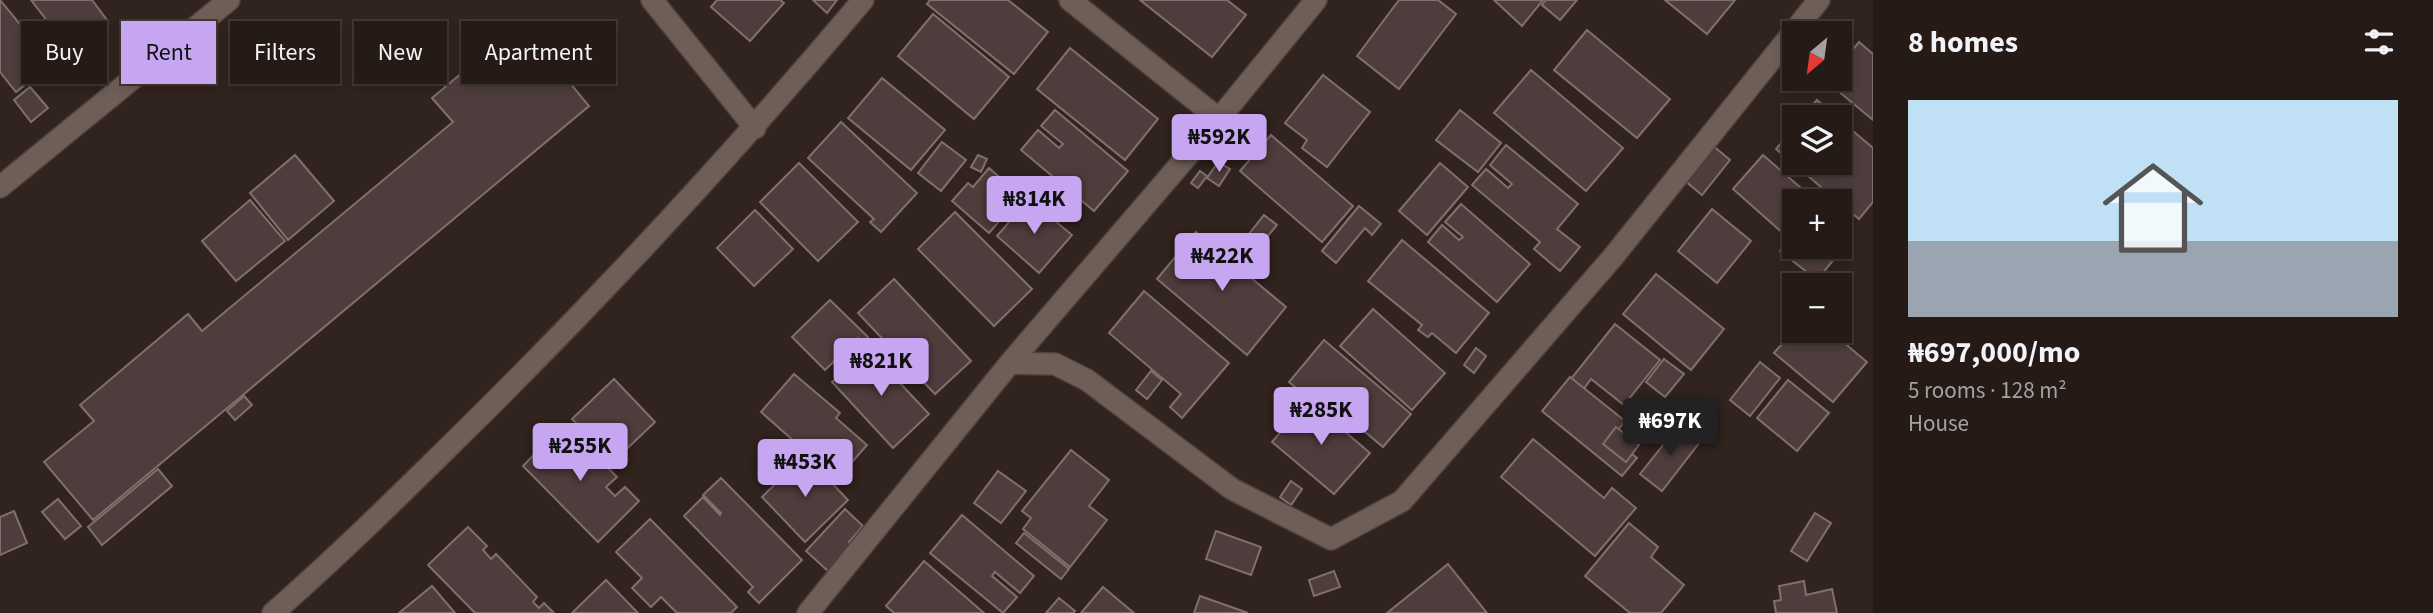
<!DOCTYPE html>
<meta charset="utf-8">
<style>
:root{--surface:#251a16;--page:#2d231f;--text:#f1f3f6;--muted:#a3a1a1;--line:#423835;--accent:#c6a6f0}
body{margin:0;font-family:"Source Sans 3",sans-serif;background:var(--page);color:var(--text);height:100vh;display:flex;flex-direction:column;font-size:26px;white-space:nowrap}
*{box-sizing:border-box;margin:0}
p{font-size:23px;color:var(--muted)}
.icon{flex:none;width:38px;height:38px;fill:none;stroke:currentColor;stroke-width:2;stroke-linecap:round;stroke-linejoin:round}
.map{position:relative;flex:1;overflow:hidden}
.panel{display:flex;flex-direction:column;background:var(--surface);width:560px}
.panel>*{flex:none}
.hud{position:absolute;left:21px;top:21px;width:665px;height:63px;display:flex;gap:14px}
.needle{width:46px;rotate:209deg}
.fabs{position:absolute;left:1782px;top:21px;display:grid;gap:14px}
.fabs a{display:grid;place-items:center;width:70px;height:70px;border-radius:0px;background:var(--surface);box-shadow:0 4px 10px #0003,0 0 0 2px var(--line);font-size:35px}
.price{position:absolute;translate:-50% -60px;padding:0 16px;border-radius:7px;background:var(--accent);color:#111;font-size:23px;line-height:46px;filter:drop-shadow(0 2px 4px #0008)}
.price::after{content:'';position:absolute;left:50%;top:42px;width:21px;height:16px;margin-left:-10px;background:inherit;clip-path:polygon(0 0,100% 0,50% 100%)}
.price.current{background:#222;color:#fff}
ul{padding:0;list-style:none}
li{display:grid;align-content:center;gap:14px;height:371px;padding:0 35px}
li+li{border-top:2px solid var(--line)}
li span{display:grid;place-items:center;height:217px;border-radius:0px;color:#555}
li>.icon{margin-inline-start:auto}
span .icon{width:126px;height:126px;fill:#fffc;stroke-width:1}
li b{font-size:30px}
h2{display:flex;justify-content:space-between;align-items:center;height:84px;padding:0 35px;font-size:30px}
.tag{padding:0 24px;border-radius:0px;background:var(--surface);box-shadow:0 4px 10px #0003,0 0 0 2px var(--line);font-size:24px;line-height:63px}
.tag.current{background:var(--accent);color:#111}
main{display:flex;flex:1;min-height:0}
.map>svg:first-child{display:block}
.building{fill:#4e3d3c;stroke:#816f6e;stroke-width:2}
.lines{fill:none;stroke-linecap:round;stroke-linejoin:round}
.minor-casing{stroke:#4d413c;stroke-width:24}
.minor{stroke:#6f5e58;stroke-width:21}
</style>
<main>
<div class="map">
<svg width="1873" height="613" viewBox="0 0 1873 613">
<rect width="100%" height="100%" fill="#31231d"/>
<g class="building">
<path d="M 0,0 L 52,63 L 16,92 L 0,72 Z"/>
<path d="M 31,0 L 92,0 L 107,20 L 69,49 Z"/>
<path d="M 717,0 L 780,0 L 784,3 L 750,41 L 711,7 Z"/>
<path d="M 813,0 L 837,0 L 827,13 Z"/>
<path d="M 930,0 L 1008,0 L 1048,32 L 1014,74 L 927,4 Z"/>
<path d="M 1140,0 L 1227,0 L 1246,15 L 1212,57 Z"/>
<path d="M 1399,0 L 1438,0 L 1456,14 L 1399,89 L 1357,56 Z"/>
<path d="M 1494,0 L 1543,0 L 1522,26 Z"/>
<path d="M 1546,0 L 1577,0 L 1560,20 L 1542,5 Z"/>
<path d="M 1665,0 L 1735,0 L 1707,34 Z"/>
<path d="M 933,14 L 1009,77 L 974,119 L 898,56 Z"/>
<path d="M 1587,30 L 1670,99 L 1637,138 L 1554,70 Z"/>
<path d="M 1859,42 L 1873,54 L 1873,120 L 1826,81 L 1839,79 L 1839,66 Z"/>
<path d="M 541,48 L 589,106 L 93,520 L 44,462 L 94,421 L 80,405 L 188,314 L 202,331 L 453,122 L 432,98 L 488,51 L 508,75 Z"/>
<path d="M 1070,48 L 1158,119 L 1125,160 L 1037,89 Z"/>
<path d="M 1531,70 L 1623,148 L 1586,191 L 1494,113 Z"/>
<path d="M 1323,75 L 1370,112 L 1327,167 L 1302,148 L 1307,140 L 1285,123 Z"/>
<path d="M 882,78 L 945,130 L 911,170 L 848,118 Z"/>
<path d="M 30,87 L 48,108 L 31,122 L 14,100 Z"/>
<path d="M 1817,100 L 1837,117 L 1802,117 Z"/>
<path d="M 1055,110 L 1128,171 L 1094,211 L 1021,150 L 1038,130 L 1059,148 L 1063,144 L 1041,126 Z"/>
<path d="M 1460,110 L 1501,143 L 1478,172 L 1436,140 Z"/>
<path d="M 1839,119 L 1873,148 L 1873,202 L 1859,219 L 1776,149 L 1794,128 L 1794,163 L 1839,163 Z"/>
<path d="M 841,122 L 917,193 L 881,232 L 870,222 L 874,219 L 808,158 Z"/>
<path d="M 1271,135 L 1353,206 L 1322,242 L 1240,171 Z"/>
<path d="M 942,142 L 966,160 L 941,191 L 918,173 Z"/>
<path d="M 1506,145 L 1578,204 L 1557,229 L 1580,247 L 1560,271 L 1534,249 L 1540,242 L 1472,185 L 1486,169 L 1508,188 L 1512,184 L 1490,165 Z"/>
<path d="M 1712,145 L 1730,160 L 1702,195 L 1684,180 Z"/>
<path d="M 295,155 L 334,201 L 288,240 L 250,193 Z"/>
<path d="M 978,155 L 987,159 L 981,172 L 971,167 Z"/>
<path d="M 1763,155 L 1816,201 L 1794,201 L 1794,226 L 1785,235 L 1733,189 Z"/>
<path d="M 1218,162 L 1230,169 L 1219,186 L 1207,178 Z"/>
<path d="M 799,163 L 858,222 L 818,261 L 760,202 Z"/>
<path d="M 1440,163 L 1468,187 L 1427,235 L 1399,211 Z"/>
<path d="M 989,168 L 1021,196 L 989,233 L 952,201 L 968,183 L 973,187 Z"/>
<path d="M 1200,171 L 1207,176 L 1198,188 L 1191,183 Z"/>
<path d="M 1029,199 L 1072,235 L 1039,273 L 997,236 Z"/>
<path d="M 250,200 L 285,241 L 236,281 L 202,241 Z"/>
<path d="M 1461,204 L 1530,264 L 1497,302 L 1428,242 L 1442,225 L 1459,240 L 1463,237 L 1445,222 Z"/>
<path d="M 1359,206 L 1381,224 L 1372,235 L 1365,228 L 1336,263 L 1322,251 Z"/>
<path d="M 1712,209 L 1751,241 L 1717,283 L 1678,251 Z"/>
<path d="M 755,210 L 793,249 L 754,286 L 717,248 Z"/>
<path d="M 955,212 L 1032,289 L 994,326 L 918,249 Z"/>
<path d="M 1264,215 L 1277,225 L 1257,249 L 1245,239 Z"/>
<path d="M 1839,225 L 1853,236 L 1817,280 L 1780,251 L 1794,234 L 1794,247 L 1839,247 Z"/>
<path d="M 1196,232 L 1286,307 L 1247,355 L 1157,279 Z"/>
<path d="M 1402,240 L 1489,313 L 1456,353 L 1432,333 L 1428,337 L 1418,330 L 1422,325 L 1368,281 Z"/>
<path d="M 1656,274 L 1724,329 L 1691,370 L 1623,314 Z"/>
<path d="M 894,279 L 971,361 L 935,394 L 858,313 Z"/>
<path d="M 1144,291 L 1229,363 L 1182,418 L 1170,407 L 1181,394 L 1109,333 Z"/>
<path d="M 830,300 L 868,337 L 862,343 L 858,338 L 825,370 L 792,337 Z"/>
<path d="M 1373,309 L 1445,373 L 1412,410 L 1340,346 Z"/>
<path d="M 1615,324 L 1660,360 L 1624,405 L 1591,379 L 1583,390 L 1570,380 Z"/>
<path d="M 1794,330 L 1830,331 L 1867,362 L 1833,402 L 1774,353 Z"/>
<path d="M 1324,340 L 1411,414 L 1383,447 L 1320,394 L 1313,402 L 1289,382 Z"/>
<path d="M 1476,348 L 1486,356 L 1474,373 L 1464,365 Z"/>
<path d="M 868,349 L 929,414 L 893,448 L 832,382 Z"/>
<path d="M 1664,359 L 1684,374 L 1665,397 L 1646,382 Z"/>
<path d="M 1760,362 L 1780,378 L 1750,416 L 1730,400 Z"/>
<path d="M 1151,371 L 1162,380 L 1147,399 L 1136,390 Z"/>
<path d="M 794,374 L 840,413 L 836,418 L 867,445 L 837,479 L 761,412 Z"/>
<path d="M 1570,377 L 1625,421 L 1612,438 L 1637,458 L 1622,476 L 1542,411 Z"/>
<path d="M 614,379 L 655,422 L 614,461 L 572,419 Z"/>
<path d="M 1788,380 L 1829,413 L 1797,451 L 1757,418 Z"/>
<path d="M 244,396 L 252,405 L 235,420 L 227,411 Z"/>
<path d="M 1308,400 L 1370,453 L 1334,494 L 1272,442 Z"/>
<path d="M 564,424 L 617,477 L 606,487 L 615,496 L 625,487 L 639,501 L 598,542 L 523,466 Z"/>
<path d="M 1679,425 L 1700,442 L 1662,491 L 1640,474 Z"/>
<path d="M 1616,427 L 1639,445 L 1626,462 L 1603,444 Z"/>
<path d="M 1533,439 L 1604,498 L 1612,488 L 1636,508 L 1595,556 L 1501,477 Z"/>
<path d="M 1071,450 L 1109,480 L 1089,506 L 1107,520 L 1070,567 L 1023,529 L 1031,518 L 1022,511 Z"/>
<path d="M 805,455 L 848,500 L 805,542 L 762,497 Z"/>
<path d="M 158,469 L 172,486 L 102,545 L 88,527 Z"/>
<path d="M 998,471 L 1026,491 L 1001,523 L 974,503 Z"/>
<path d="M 721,478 L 802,560 L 759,603 L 748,592 L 753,587 L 684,516 L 703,497 L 720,515 L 721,513 L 703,495 Z"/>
<path d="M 1291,481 L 1302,489 L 1291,505 L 1280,497 Z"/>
<path d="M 58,499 L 81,526 L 65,539 L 42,512 Z"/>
<path d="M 845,509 L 863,526 L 849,542 L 853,546 L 829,572 L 806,551 Z"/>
<path d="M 14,511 L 27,543 L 0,555 L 0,517 Z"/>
<path d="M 1815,513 L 1831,523 L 1807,561 L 1791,551 Z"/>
<path d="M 962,515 L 1034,576 L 1020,593 L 995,572 L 992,576 L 1017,597 L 1003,613 L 930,553 Z"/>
<path d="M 650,519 L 737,607 L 731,613 L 677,613 L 661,597 L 651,607 L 632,588 L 642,578 L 616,552 Z"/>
<path d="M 1629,523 L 1658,547 L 1651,557 L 1684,585 L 1661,613 L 1630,613 L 1585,576 Z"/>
<path d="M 468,527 L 487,546 L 483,550 L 491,559 L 496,554 L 537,597 L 533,602 L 539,608 L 544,603 L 554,613 L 475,613 L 428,565 Z"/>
<path d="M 1216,531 L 1261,547 L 1251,575 L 1206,559 Z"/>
<path d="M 1024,533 L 1069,569 L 1061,579 L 1016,543 Z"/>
<path d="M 924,561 L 984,613 L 894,613 L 886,606 Z"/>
<path d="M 1448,564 L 1487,613 L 1387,613 Z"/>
<path d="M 1334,571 L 1340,587 L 1314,596 L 1309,580 Z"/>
<path d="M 606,580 L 638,613 L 572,613 Z"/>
<path d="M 1804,581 L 1806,595 L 1832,589 L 1837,613 L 1776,613 L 1774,601 L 1781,600 L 1779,586 Z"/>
<path d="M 432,586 L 455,613 L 399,613 Z"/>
<path d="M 1103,587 L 1134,613 L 1081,613 Z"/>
<path d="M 1200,596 L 1248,613 L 1194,613 Z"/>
<path d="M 1059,598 L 1075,611 L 1073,613 L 1046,613 Z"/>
</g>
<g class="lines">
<g class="minor-casing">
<g id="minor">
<path d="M 652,0 L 755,128"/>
<path d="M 1070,0 L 1219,119"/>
<path d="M 0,187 L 229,0"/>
<path d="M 1010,363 L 1219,119 L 1316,0"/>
<path d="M 273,613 C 345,550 412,483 480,416 C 614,283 741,145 863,0"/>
<path d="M 808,613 L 1010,363 L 1055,364 L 1087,380 L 1232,489 L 1331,539 L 1402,501 L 1613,257 L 1819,0"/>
</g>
</g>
<use href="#minor" class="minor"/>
</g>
</svg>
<div class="fabs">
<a><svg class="needle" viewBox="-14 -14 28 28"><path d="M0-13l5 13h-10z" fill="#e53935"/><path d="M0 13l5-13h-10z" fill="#a3a1a1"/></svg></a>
<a><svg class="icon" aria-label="layers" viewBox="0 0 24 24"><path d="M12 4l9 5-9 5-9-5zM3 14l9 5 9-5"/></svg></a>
<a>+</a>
<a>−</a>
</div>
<b class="price" style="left:1219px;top:174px">₦592K</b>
<b class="price" style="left:1034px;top:236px">₦814K</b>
<b class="price" style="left:1222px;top:293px">₦422K</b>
<b class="price" style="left:881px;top:398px">₦821K</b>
<b class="price" style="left:1321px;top:447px">₦285K</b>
<b class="price current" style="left:1670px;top:458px">₦697K</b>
<b class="price" style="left:580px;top:483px">₦255K</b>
<b class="price" style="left:805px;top:499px">₦453K</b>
<div class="hud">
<a class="tag">Buy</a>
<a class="tag current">Rent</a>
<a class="tag">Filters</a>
<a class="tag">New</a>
<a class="tag">Apartment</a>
</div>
</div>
<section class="panel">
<h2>8 homes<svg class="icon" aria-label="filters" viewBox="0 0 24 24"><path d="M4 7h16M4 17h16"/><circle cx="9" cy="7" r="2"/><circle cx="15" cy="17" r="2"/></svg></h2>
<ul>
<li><span style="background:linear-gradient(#bfe0f5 65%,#9aa5b1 0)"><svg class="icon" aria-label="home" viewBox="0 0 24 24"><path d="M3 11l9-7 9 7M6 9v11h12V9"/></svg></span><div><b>₦697,000/mo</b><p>5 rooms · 128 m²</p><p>House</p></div></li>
</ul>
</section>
</main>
